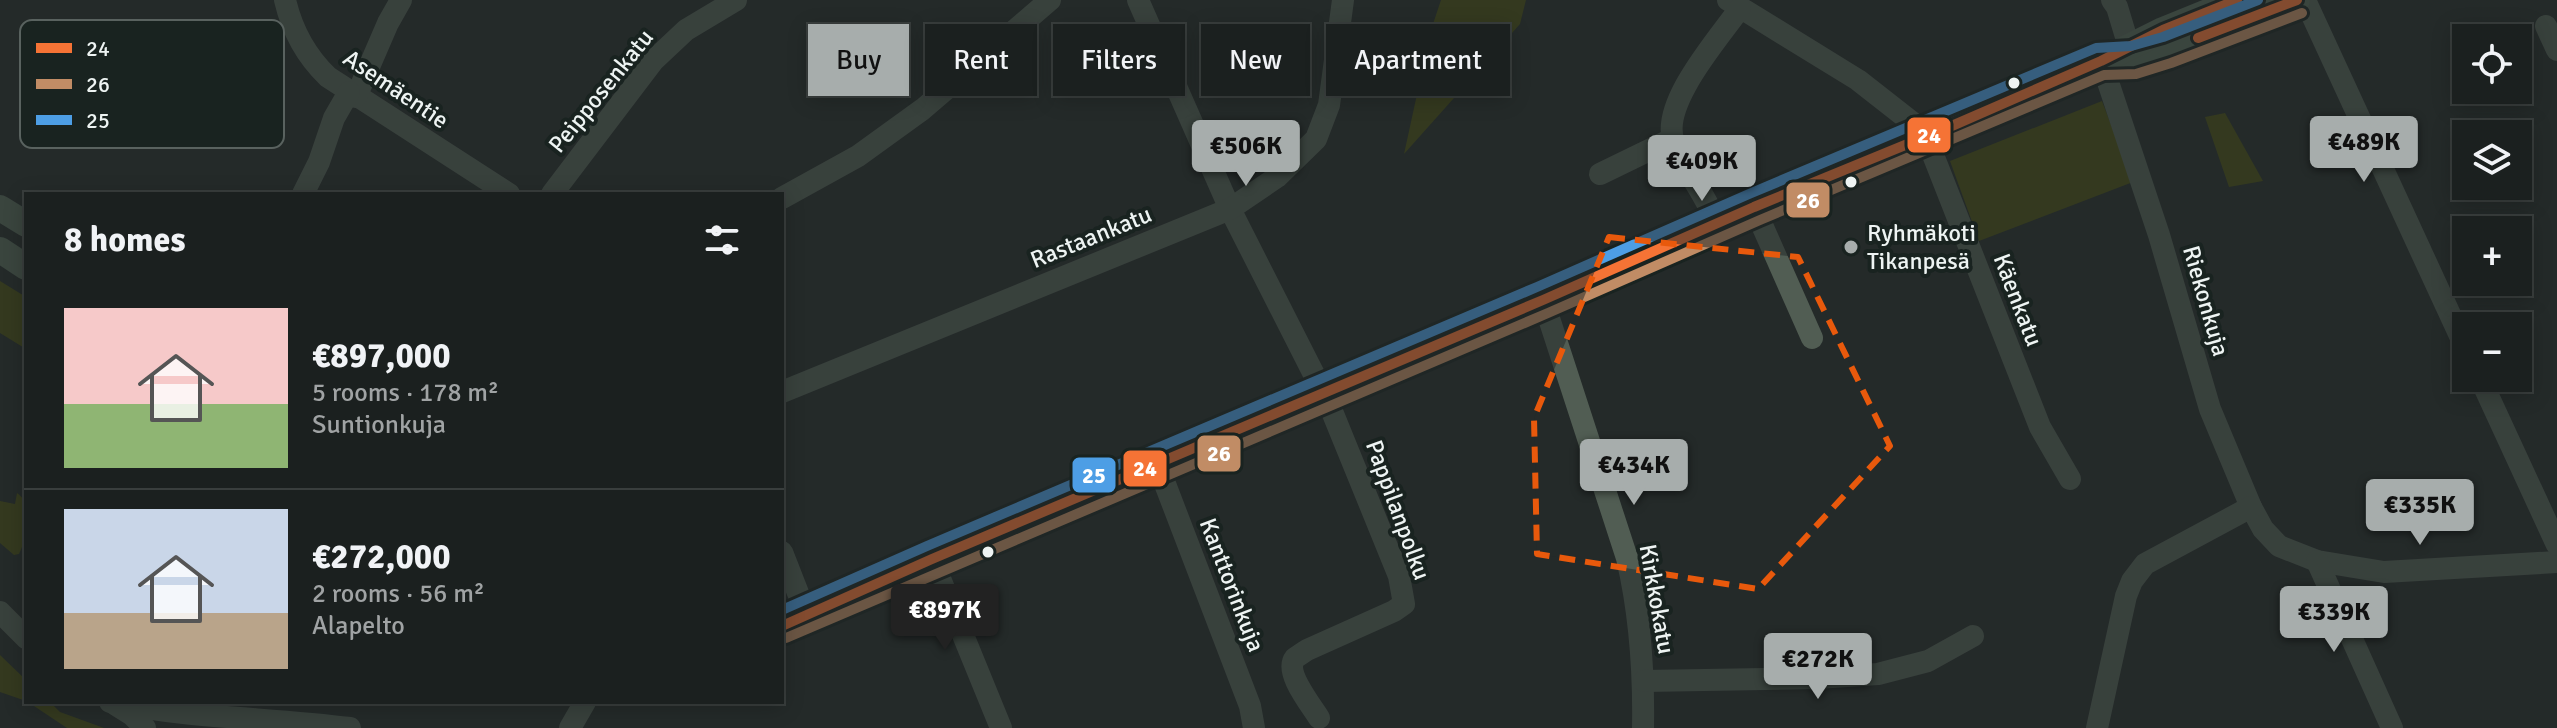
<!DOCTYPE html>
<meta charset="utf-8">
<style>
:root{--surface:#1b201f;--page:#282d2c;--text:#f1f3f6;--muted:#a0a3a4;--line:#393e3d;--accent:#a7adac}
body{margin:0;font-family:Signika,sans-serif;background:var(--page);color:var(--text);height:100vh;display:flex;flex-direction:column;font-size:30px;white-space:nowrap}
*{box-sizing:border-box;margin:0}
p{font-size:26px;color:var(--muted)}
.icon{flex:none;width:44px;height:44px;fill:none;stroke:currentColor;stroke-width:2;stroke-linecap:round;stroke-linejoin:round}
.map{position:relative;flex:1;overflow:hidden}
.drawer{position:absolute;left:24px;top:192px;width:760px;height:512px;display:flex;flex-direction:column;background:var(--surface);border-radius:0px;box-shadow:0 4px 20px #0003,0 0 0 2px var(--line)}
.drawer>*{flex:none}
.guide{position:absolute;left:808px;top:24px;width:760px;height:72px;display:flex;gap:16px}
.fabs{position:absolute;left:2452px;top:24px;display:grid;gap:16px}
.fabs a{display:grid;place-items:center;width:80px;height:80px;border-radius:0px;background:var(--surface);box-shadow:0 4px 20px #0003,0 0 0 2px var(--line);font-size:40px}
.price{position:absolute;translate:-50% -68px;padding:0 18px;border-radius:8px;background:var(--accent);color:#111;font-size:26px;line-height:52px;filter:drop-shadow(0 2px 4px #0008)}
.price::after{content:'';position:absolute;left:50%;top:48px;width:24px;height:18px;margin-left:-12px;background:inherit;clip-path:polygon(0 0,100% 0,50% 100%)}
.price.selected{background:#222;color:#fff}
ul{padding:0;list-style:none}
li{display:flex;align-items:center;gap:24px;height:200px;padding:0 40px}
li+li{border-top:2px solid var(--line)}
li span{display:grid;place-items:center;flex:none;width:224px;height:160px;border-radius:0px;color:#555}
li>.icon{margin-inline-start:auto}
span .icon{width:96px;height:96px;fill:#fffc;stroke-width:1}
li b{font-size:34px}
h2{display:flex;justify-content:space-between;align-items:center;height:96px;padding:0 40px;font-size:34px}
.pill{padding:0 28px;border-radius:0px;background:var(--surface);box-shadow:0 4px 20px #0003,0 0 0 2px var(--line);font-size:28px;line-height:72px}
.pill.selected{background:var(--accent);color:#111}
.map>svg:first-child{display:block}
.green{fill:#474d12}
.lines{fill:none;stroke-linecap:round;stroke-linejoin:round}
.minor{stroke:#515d53;stroke-width:22}
.major{stroke:#546657;stroke-width:26}
.bus-1-casing{stroke:#192320;stroke-width:16}
.bus-2-casing{stroke:#192320;stroke-width:16}
.bus-3-casing{stroke:#192320;stroke-width:16}
.bus-1{stroke:#f57335;stroke-width:10}
.bus-2{stroke:#c18c65;stroke-width:10}
.bus-3{stroke:#4d9ee5;stroke-width:10}
.marked{fill:none;stroke:#e8590c;stroke-width:6;stroke-dasharray:16 10;stroke-linejoin:round}
.bus-dot{fill:#eef4f3;stroke:#192320;stroke-width:3}
.poi-dot{fill:#a7adac;stroke:#192320;stroke-width:3}
.labels{text-anchor:middle;stroke-width:8;stroke-linejoin:round;paint-order:stroke}
.street-label{font-size:24px;fill:#eef4f3;stroke:#192320}
.poi-label{font-size:24px;fill:#eef4f3;stroke:#192320;text-anchor:start}
.key{fill:#192320;stroke:#59625f;stroke-width:2}
.key-label{font-size:22px;fill:#eef4f3}
.line-badge{stroke:#192320;stroke-width:3}
.badge-label{font-size:22px;text-anchor:middle;font-weight:bold;fill:#fff}
</style>
<div class="map">
<svg width="2557" height="728" viewBox="0 0 2557 728">
<rect width="100%" height="100%" fill="#242a29"/>
<g class="green">
<path d="M 1441,0 L 1526,0 L 1520,24 L 1404,154 L 1431,30 Z"/>
<path d="M 2102,101 L 2133,182 L 1979,241 L 1950,161 Z"/>
<path d="M 2225,113 L 2263,181 L 2229,187 L 2205,117 Z"/>
<path d="M 0,281 L 26,297 L 26,349 L 0,333 Z"/>
<path d="M 17,493 C 34,504 27,538 19,554 L 14,555 L 0,543 L 0,501 L 15,504 Z"/>
<path d="M 0,655 L 26,680 L 26,701 L 0,692 Z"/>
<path d="M 28,702 L 50,702 L 60,712 L 104,728 L 67,728 Z"/>
</g>
<g class="lines">
<g class="minor">
<path d="M 285,0 C 292,30 306,56 328,77 L 509,194"/>
<path d="M 1138,0 L 1230,209 L 1329,404 L 1399,576 L 1404,604 L 1394,611 L 1307,650 C 1306,651 1296,657 1295,658 C 1284,672 1311,705 1319,718"/>
<path d="M 1728,0 L 1858,80 L 1918,127 L 1926,137 L 2040,427 L 2070,479"/>
<path d="M 2112,0 L 2117,7 L 2133,60"/>
<path d="M 2305,0 L 2466,349"/>
<path d="M 2546,26 L 2557,50"/>
<path d="M 2101,61 L 2159,235 L 2210,409 L 2251,507 L 2263,529 L 2279,546 L 2317,561 L 2384,572 L 2557,562"/>
<path d="M 356,97 L 388,23 L 401,0"/>
<path d="M 1600,174 L 1672,139"/>
<path d="M 303,194 L 319,162 L 334,118 L 349,92"/>
<path d="M 552,194 L 653,61 L 686,30 L 736,0"/>
<path d="M 782,198 L 858,156 L 923,109 L 1050,0"/>
<path d="M 1754,207 L 1812,338"/>
<path d="M 1717,224 C 1706,195 1685,171 1674,142 C 1659,105 1719,38 1740,8"/>
<path d="M 1543,300 L 1627,558 C 1640,614 1644,670 1643,728"/>
<path d="M 2480,378 L 2557,545"/>
<path d="M 782,392 L 1230,209 L 1277,177 L 1316,139 L 1329,105 L 1343,0"/>
<path d="M 1157,463 L 1250,706 L 1254,728"/>
<path d="M 782,552 L 807,616"/>
<path d="M 932,559 L 1001,728"/>
<path d="M 2317,561 L 2392,728"/>
<path d="M 0,612 L 26,638"/>
<path d="M 1644,681 L 1817,678 L 1878,674 L 1928,661 L 1973,636"/>
<path d="M 110,702 C 189,718 270,718 350,728"/>
<path d="M 116,705 L 132,715 L 145,728"/>
<path d="M 570,728 L 585,702"/>
<path d="M 2097,728 L 2126,596 L 2132,581 L 2145,564 L 2251,507"/>
</g>
<g class="major">
<path d="M 2125,60 L 2167,50 L 2297,0"/>
<path d="M 0,208 L 26,224"/>
<path d="M 0,250 L 26,267"/>
<path d="M 782,626 L 932,559 L 1543,300 L 1754,207 L 1954,125 L 2101,61 L 2163,30 L 2237,0"/>
</g>
<g class="bus-1-casing">
<g id="bus-1">
<path d="M 2198,38 L 2297,0"/>
<path d="M 782,626 L 932,559 L 1543,300 L 1754,207 L 1954,125 L 2101,61 L 2163,30 L 2237,0"/>
</g>
</g>
<g class="bus-2-casing">
<path id="bus-2" d="M 786,638 L 1548,313 L 1760,220 L 2104,75 L 2136,74 L 2171,63 L 2302,13"/>
</g>
<g class="bus-3-casing">
<path id="bus-3" d="M 782,610 L 927,546 L 1537,287 L 1749,194 L 2096,48 L 2131,46 L 2163,37 L 2258,0"/>
</g>
<use href="#bus-1" class="bus-1"/>
<use href="#bus-2" class="bus-2"/>
<use href="#bus-3" class="bus-3"/>
</g>
<path d="M0 0H2557V728H0ZM 1609,237 L 1798,257 L 1890,446 L 1758,589 L 1537,554 L 1534,418 Z" fill="#242a29" fill-opacity=".55" fill-rule="evenodd"/>
<path class="marked" d="M 1609,237 L 1798,257 L 1890,446 L 1758,589 L 1537,554 L 1534,418 Z"/>
<g class="bus-dot">
<circle cx="2014" cy="83" r="7"/>
<circle cx="1851" cy="182" r="7"/>
<circle cx="988" cy="552" r="7"/>
</g>
<circle class="poi-dot" cx="1851" cy="247" r="8"/>
<g class="labels">
<g class="street-label">
<text transform="translate(396 89) rotate(34)" y="8">Asemäentie</text>
<text transform="translate(601 91) rotate(-51)" y="8">Peipposenkatu</text>
<text transform="translate(1091 237) rotate(-22)" y="8">Rastaankatu</text>
<text transform="translate(2018 300) rotate(69)" y="8">Käenkatu</text>
<text transform="translate(2206 301) rotate(74)" y="8">Riekonkuja</text>
<text transform="translate(1398 510) rotate(70)" y="8">Pappilanpolku</text>
<text transform="translate(1232 585) rotate(69)" y="8">Kanttorinkuja</text>
<text transform="translate(1657 599) rotate(80)" y="8">Kirkkokatu</text>
</g>
<g class="poi-label">
<text x="1867" y="241">Ryhmäkoti<tspan x="1867" dy="28">Tikanpesä</tspan></text>
</g>
</g>
<rect x="20" y="20" width="264" height="128" rx="12" class="key"/>
<rect x="36" y="43" width="36" height="10" fill="#f57335"/>
<rect x="36" y="79" width="36" height="10" fill="#c18c65"/>
<rect x="36" y="115" width="36" height="10" fill="#4d9ee5"/>
<g class="key-label">
<text x="86" y="56">24</text>
<text x="86" y="92">26</text>
<text x="86" y="128">25</text>
</g>
<g class="line-badge">
<rect x="1906" y="116" width="46" height="38" rx="8" fill="#f57335"/>
<rect x="1785" y="181" width="46" height="38" rx="8" fill="#c18c65"/>
<rect x="1196" y="434" width="46" height="39" rx="8" fill="#c18c65"/>
<rect x="1122" y="449" width="46" height="39" rx="8" fill="#f57335"/>
<rect x="1071" y="456" width="46" height="38" rx="8" fill="#4d9ee5"/>
</g>
<g class="badge-label">
<text x="1929" y="143">24</text>
<text x="1808" y="208">26</text>
<text x="1219" y="461">26</text>
<text x="1145" y="476">24</text>
<text x="1094" y="483">25</text>
</g>
</svg>
<div class="fabs">
<a><svg class="icon" aria-label="locate" viewBox="0 0 24 24"><circle cx="12" cy="12" r="6"/><path d="M12 2v4M12 18v4M2 12h4M18 12h4"/></svg></a>
<a><svg class="icon" aria-label="layers" viewBox="0 0 24 24"><path d="M12 4l9 5-9 5-9-5zM3 14l9 5 9-5"/></svg></a>
<a>+</a>
<a>−</a>
</div>
<b class="price" style="left:2364px;top:184px">€489K</b>
<b class="price" style="left:1246px;top:188px">€506K</b>
<b class="price" style="left:1702px;top:203px">€409K</b>
<b class="price" style="left:1634px;top:507px">€434K</b>
<b class="price" style="left:2420px;top:547px">€335K</b>
<b class="price selected" style="left:945px;top:652px">€897K</b>
<b class="price" style="left:2334px;top:654px">€339K</b>
<b class="price" style="left:1818px;top:701px">€272K</b>
<div class="guide">
<a class="pill selected">Buy</a>
<a class="pill">Rent</a>
<a class="pill">Filters</a>
<a class="pill">New</a>
<a class="pill">Apartment</a>
</div>
<section class="drawer">
<h2>8 homes<svg class="icon" aria-label="filters" viewBox="0 0 24 24"><path d="M4 7h16M4 17h16"/><circle cx="9" cy="7" r="2"/><circle cx="15" cy="17" r="2"/></svg></h2>
<ul>
<li><span style="background:linear-gradient(#f6c9c9 60%,#8fb573 0)"><svg class="icon" aria-label="home" viewBox="0 0 24 24"><path d="M3 11l9-7 9 7M6 9v11h12V9"/></svg></span><div><b>€897,000</b><p>5 rooms · 178 m²</p><p>Suntionkuja</p></div></li>
<li><span style="background:linear-gradient(#c9d6e8 65%,#b9a48a 0)"><svg class="icon" aria-label="home" viewBox="0 0 24 24"><path d="M3 11l9-7 9 7M6 9v11h12V9"/></svg></span><div><b>€272,000</b><p>2 rooms · 56 m²</p><p>Alapelto</p></div></li>
</ul>
</section>
</div>
